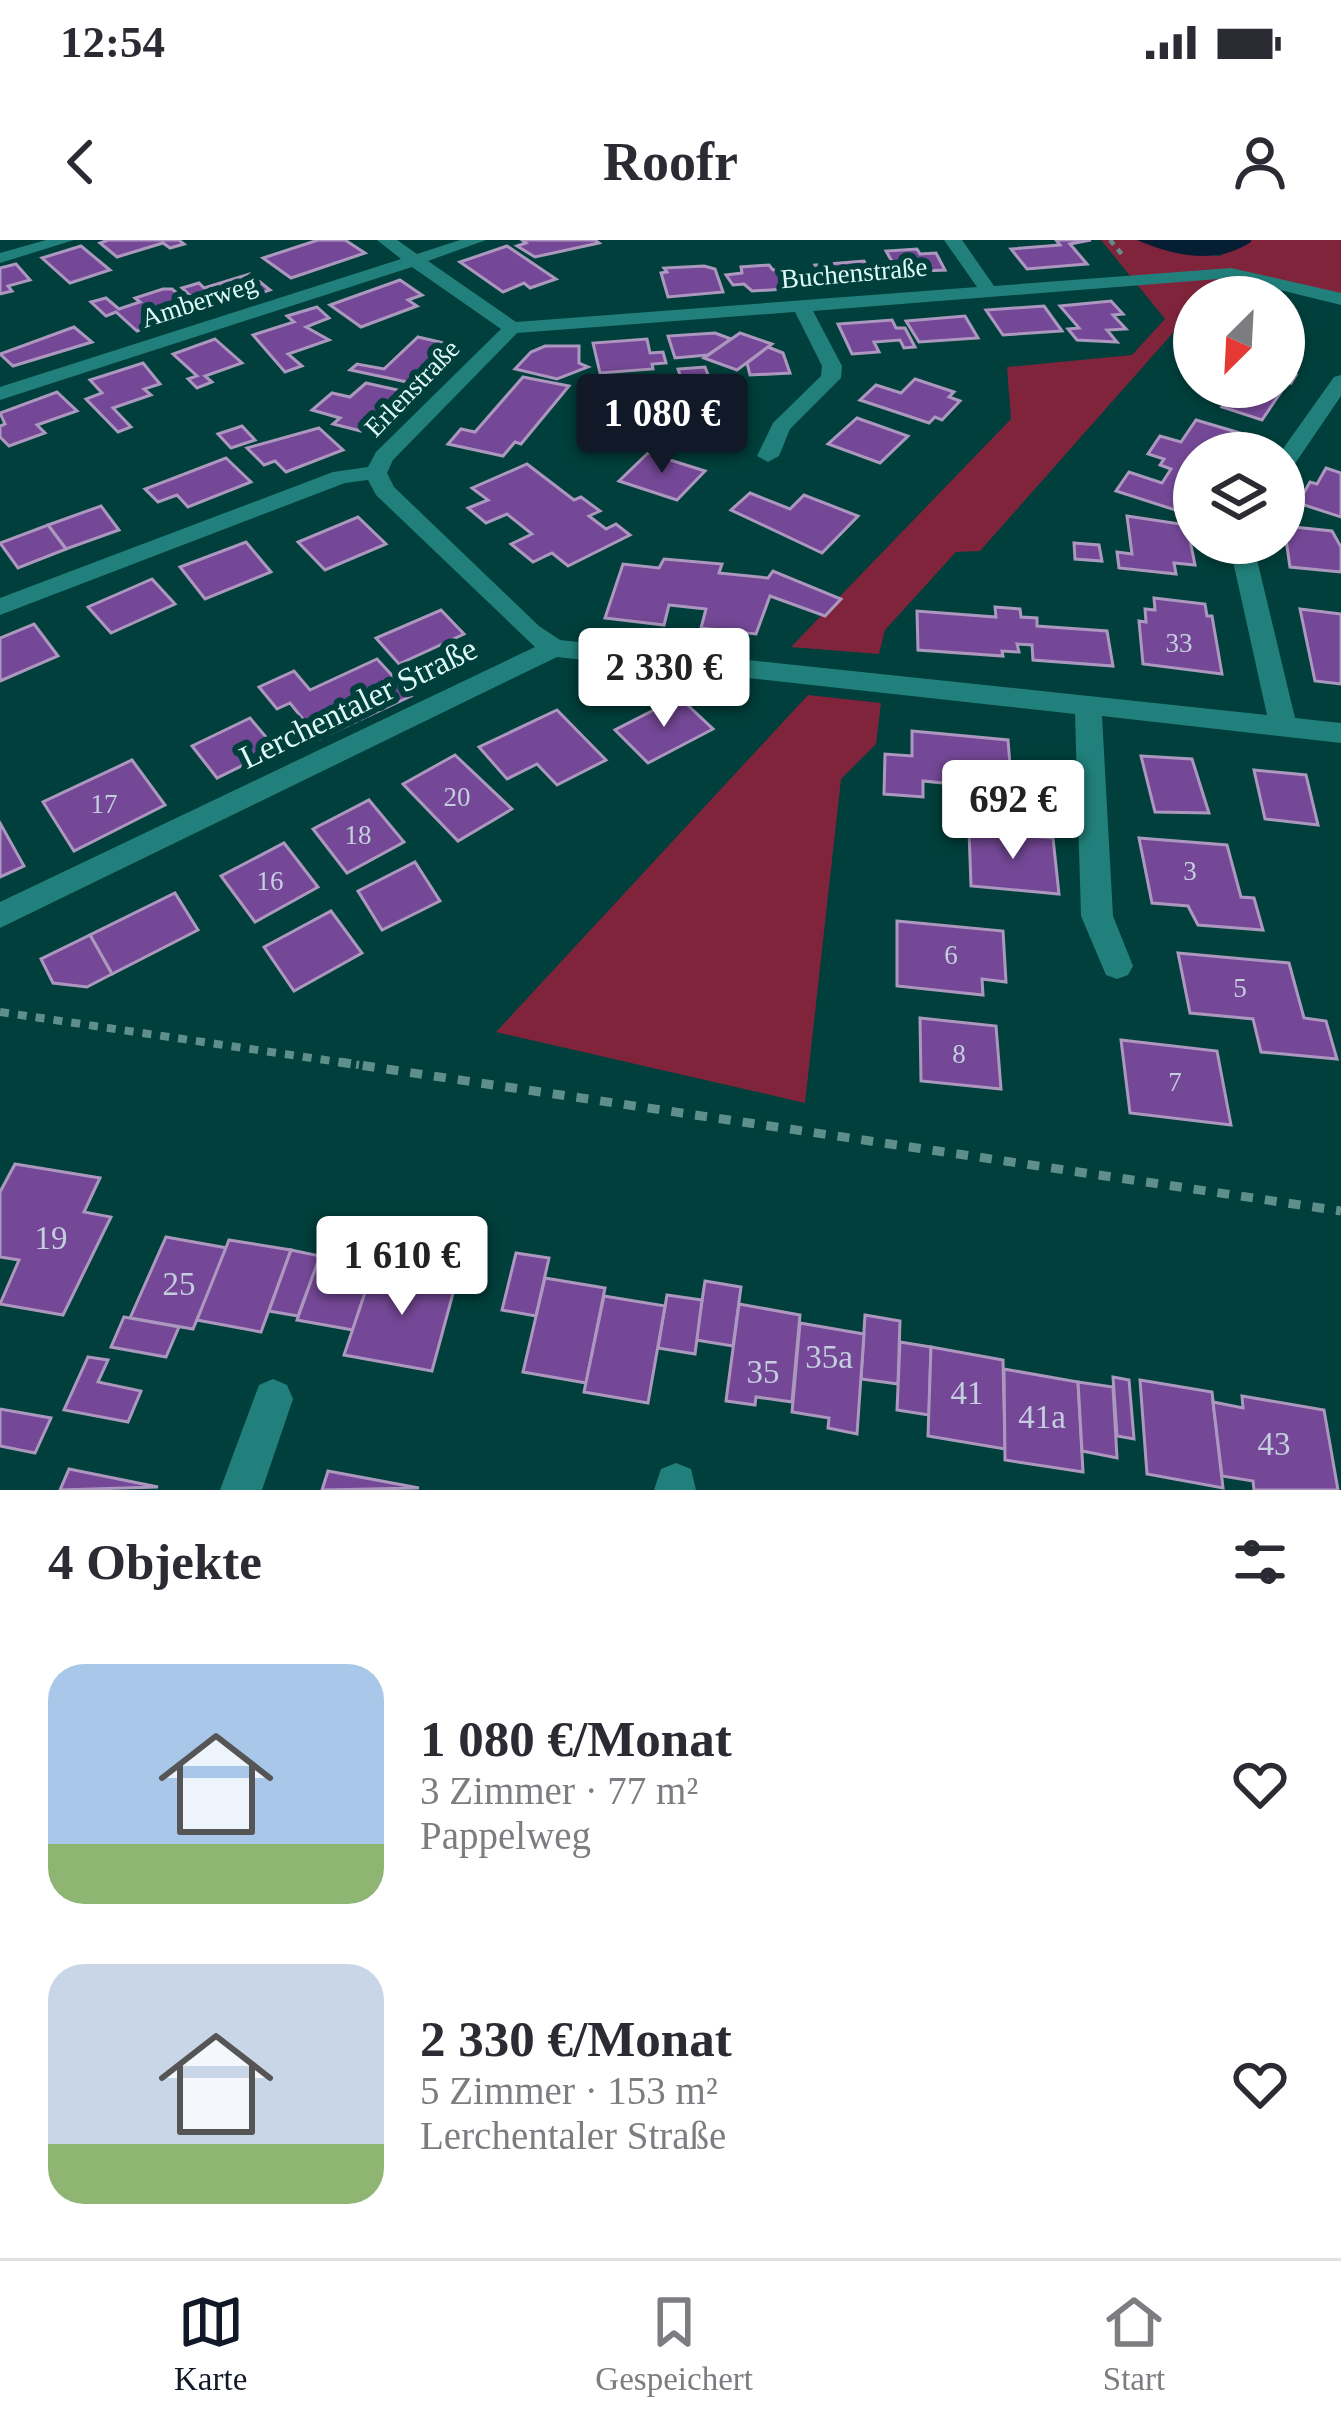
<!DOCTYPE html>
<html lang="de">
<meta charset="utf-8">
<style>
:root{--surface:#fff;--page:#f7f7f7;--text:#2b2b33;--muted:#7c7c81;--line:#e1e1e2;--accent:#111827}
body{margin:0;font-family:Georgia,serif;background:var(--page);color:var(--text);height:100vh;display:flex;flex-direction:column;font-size:45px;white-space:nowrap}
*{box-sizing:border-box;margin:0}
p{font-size:39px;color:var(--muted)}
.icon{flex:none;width:66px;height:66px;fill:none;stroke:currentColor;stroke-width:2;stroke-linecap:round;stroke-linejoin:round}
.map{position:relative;height:1250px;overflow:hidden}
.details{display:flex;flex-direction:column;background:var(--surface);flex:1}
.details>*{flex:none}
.needle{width:78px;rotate:204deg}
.buttons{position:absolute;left:1173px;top:36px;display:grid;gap:24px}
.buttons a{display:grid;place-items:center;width:132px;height:132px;border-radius:50%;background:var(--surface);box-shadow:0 3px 9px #0004;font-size:60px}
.price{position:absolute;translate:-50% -102px;padding:0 27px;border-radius:12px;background:#fff;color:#222;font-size:39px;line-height:78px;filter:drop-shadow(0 3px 6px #0008)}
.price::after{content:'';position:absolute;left:50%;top:72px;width:36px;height:27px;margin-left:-18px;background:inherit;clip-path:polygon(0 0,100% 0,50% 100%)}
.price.selected{background:var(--accent);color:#fff}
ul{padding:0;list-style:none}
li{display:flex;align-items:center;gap:36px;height:300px;padding:0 48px}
li span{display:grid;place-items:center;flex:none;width:336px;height:240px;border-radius:36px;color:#555}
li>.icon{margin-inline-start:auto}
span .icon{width:144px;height:144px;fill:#fffc;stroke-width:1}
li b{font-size:51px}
h2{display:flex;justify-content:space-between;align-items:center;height:144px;padding:0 48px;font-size:51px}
.status{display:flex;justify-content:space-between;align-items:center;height:84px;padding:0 60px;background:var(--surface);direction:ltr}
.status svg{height:33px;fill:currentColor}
header{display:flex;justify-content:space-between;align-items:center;height:156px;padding:0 48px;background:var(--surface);font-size:54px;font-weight:600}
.tabs{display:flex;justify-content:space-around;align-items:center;height:168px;border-top:3px solid var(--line);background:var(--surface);font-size:33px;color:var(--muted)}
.tabs a{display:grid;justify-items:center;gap:6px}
.tabs .selected{color:var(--accent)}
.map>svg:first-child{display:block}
.green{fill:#80243c}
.water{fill:#061e34}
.building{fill:#754897;stroke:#ac98be;stroke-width:3}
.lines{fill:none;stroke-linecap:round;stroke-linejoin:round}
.path-far2{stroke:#5f8f8b;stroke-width:4.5;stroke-dasharray:6 6;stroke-linecap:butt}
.path-far1{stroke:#5f8f8b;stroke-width:8;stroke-dasharray:9 9;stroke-linecap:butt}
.path{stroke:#5f8f8b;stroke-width:9;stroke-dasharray:12 12;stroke-linecap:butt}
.minor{fill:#21807b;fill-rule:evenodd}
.labels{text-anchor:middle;stroke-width:12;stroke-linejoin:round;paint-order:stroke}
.far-street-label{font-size:27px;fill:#defaf7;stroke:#003f3b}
.number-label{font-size:27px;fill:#c4cedf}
.street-label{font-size:33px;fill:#defaf7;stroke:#003f3b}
.near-number-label{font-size:33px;fill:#c4cedf}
</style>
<div class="status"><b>12:54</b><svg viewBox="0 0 49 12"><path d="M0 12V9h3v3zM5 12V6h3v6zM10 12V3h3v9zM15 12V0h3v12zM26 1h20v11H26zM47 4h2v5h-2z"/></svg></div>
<header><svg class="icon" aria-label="back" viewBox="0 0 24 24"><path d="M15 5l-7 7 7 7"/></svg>Roofr<svg class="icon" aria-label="person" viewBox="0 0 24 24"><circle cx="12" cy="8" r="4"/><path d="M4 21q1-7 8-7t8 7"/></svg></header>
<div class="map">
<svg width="1341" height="1250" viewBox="0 0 1341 1250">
<rect width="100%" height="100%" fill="#003f3b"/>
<g class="green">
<path d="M 1101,0 L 1137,0 L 1172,12 L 1220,16 L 1251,0 L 1341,0 L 1341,53 L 1218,42 L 1204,57 L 1194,57 L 1194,69 L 980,311 L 956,312 L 885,390 L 879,414 L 791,407 L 1011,179 L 1007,127 L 1132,115 L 1165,79 Z"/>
<path d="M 808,455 L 881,463 L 876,504 L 841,539 L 805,863 L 496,792 Z"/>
</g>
<path class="water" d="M 1137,0 L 1251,0 L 1251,2 C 1217,25 1173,16 1137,0 Z"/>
<g class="building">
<path d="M 108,0 L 179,0 L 184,4 L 170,8 L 163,3 L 117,17 L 100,3 Z"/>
<path d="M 318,0 L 345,0 L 365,13 L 291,38 L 263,18 Z"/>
<path d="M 522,0 L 595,0 L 599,3 L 535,17 L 517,6 L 526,3 Z"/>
<path d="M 1056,0 L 1091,0 L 1070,4 L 1087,24 L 1027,29 L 1011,9 L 1060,5 Z"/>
<path d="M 81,6 L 110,30 L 70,43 L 42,18 Z"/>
<path d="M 507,6 L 556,39 L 530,48 L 524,43 L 503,52 L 460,22 Z"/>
<path d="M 917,9 L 920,14 L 936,13 L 945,30 L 898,32 L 886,11 Z"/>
<path d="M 864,21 L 876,41 L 826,45 L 815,25 Z"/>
<path d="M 16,24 L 30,40 L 8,46 L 12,51 L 0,54 L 0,28 Z"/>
<path d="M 769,25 L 773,30 L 792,28 L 803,48 L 752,51 L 744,44 L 733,45 L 726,35 L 742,33 L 741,27 Z"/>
<path d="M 704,26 L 715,29 L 723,52 L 668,57 L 661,33 L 667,32 L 664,28 Z"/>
<path d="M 250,34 L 270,50 L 218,67 L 206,55 L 194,59 L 182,48 L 199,43 L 204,48 Z"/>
<path d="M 400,40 L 422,55 L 408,60 L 417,66 L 361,87 L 330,65 Z"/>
<path d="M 163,49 L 172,49 L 198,70 L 137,91 L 116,72 L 106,76 L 91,62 L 106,58 L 119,69 L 140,62 L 135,58 Z"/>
<path d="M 1111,61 L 1123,74 L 1113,75 L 1126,89 L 1107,90 L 1117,102 L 1077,100 L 1068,89 L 1079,88 L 1060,66 Z"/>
<path d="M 1044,66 L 1062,91 L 1003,95 L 986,70 Z"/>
<path d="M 317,67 L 329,78 L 306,87 L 329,100 L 288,114 L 302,126 L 285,132 L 253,95 L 294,82 L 287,76 Z"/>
<path d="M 965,76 L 978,98 L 919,102 L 906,81 Z"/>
<path d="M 892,80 L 896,88 L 905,88 L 915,107 L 904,108 L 900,100 L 874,102 L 879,112 L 852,114 L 838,84 Z"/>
<path d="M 74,87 L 92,102 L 13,126 L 0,114 Z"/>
<path d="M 715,93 L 731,99 L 708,115 L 675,118 L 668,96 Z"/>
<path d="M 740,93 L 772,104 L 737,130 L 704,118 Z"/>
<path d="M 418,97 L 453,105 L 412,143 L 350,130 L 357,124 L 384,129 Z"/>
<path d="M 215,99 L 242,123 L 205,136 L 212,142 L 197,148 L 188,139 L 197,136 L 173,114 Z"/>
<path d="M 647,99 L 650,113 L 663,112 L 666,123 L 652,124 L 653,129 L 600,133 L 593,103 Z"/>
<path d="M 1284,105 L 1301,110 L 1285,132 L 1296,135 L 1291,143 L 1284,140 Z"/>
<path d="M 545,106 L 579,106 L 579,123 L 588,127 L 557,139 L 515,129 L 531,112 Z"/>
<path d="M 768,107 L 783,113 L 790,133 L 750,135 L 747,123 Z"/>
<path d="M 143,123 L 160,144 L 144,149 L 151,155 L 113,168 L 131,187 L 118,192 L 86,159 L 102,153 L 90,140 Z"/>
<path d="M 705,127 L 713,147 L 685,150 L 678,129 Z"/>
<path d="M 523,137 L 569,146 L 521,204 L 515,202 L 503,216 L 448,204 L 461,189 L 475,192 Z"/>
<path d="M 915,139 L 954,152 L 949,157 L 960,161 L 942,180 L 935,177 L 929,183 L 860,160 L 876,145 L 901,153 Z"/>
<path d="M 366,143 L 407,152 L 361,191 L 333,184 L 340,178 L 312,170 L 332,153 L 350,157 Z"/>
<path d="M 1219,147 L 1278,147 L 1283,149 L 1262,180 L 1222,167 L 1233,151 Z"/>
<path d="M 57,152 L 77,171 L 37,185 L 45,193 L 9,206 L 0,197 L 0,186 L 5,184 L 0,173 Z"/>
<path d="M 700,165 L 738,178 L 707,206 L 696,202 L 689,208 L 639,191 L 654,179 L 674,186 Z"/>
<path d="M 857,178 L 908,196 L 880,223 L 828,204 Z"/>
<path d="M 1196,180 L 1250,196 L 1240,213 L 1194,213 L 1194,276 L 1116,251 L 1129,232 L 1162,243 L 1171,229 L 1160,225 L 1164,219 L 1148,214 L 1160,196 L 1181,202 Z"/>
<path d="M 242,186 L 255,200 L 231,208 L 218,194 Z"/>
<path d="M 319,188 L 343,210 L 286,232 L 275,221 L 264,225 L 247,208 Z"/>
<path d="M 648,213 L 705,231 L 677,260 L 619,241 Z"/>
<path d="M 226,218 L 251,242 L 188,267 L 177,255 L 158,262 L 145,249 Z"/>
<path d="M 527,224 L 574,260 L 581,257 L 600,271 L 589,276 L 606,289 L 616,284 L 630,295 L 568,326 L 552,313 L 533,322 L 511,304 L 532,294 L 507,274 L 486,283 L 468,268 L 488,260 L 472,248 Z"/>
<path d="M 1326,228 L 1341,233 L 1341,277 L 1298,263 L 1310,242 L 1317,244 Z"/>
<path d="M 750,253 L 790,269 L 804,255 L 858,276 L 822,313 L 731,270 Z"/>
<path d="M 101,266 L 119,290 L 66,309 L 48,285 Z"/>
<path d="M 1127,276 L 1187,285 L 1195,325 L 1174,323 L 1176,334 L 1119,328 L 1117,312 L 1132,314 Z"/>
<path d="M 358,277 L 386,304 L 325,330 L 298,302 Z"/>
<path d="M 48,285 L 66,309 L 18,328 L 0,303 Z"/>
<path d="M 1284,286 L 1332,291 L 1341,307 L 1341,332 L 1290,327 Z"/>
<path d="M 246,302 L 271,332 L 205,359 L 180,327 Z"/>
<path d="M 1074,303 L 1099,305 L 1102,321 L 1075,319 Z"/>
<path d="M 664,319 L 722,324 L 719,333 L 768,338 L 773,331 L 841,359 L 825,376 L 770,356 L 756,394 L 701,388 L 706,369 L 669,365 L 664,385 L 605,378 L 623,324 L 659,328 Z"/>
<path d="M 152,339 L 175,364 L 111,393 L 88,367 Z"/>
<path d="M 1154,358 L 1205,364 L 1207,376 L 1212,376 L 1222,434 L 1143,424 L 1139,381 L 1146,382 L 1145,369 L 1155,370 Z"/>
<path d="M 995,367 L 1020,369 L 1021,377 L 1037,378 L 1037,386 L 1107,391 L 1113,426 L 1033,420 L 1032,405 L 1017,404 L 1019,412 L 1002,411 L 1003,416 L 918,410 L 917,371 L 996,377 Z"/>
<path d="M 1300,369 L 1341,374 L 1341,444 L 1315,441 Z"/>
<path d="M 441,370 L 464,394 L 399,424 L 376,398 Z"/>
<path d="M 34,384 L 58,416 L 0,441 L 0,398 Z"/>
<path d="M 377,419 L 411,456 L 319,499 L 290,463 L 277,469 L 259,447 L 294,431 L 310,450 Z"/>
<path d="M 679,457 L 713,489 L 648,523 L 615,490 Z"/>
<path d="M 557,470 L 606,520 L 557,545 L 537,524 L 507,539 L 479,507 Z"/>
<path d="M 250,478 L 276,509 L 217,538 L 192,506 Z"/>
<path d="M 912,491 L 1008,500 L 1012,550 L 923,541 L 923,557 L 884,554 L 885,514 L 912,516 Z"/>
<path d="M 455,515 L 512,569 L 458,601 L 403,544 Z"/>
<path d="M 1141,516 L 1192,519 L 1209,573 L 1155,572 Z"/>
<path d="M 132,520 L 165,565 L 74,611 L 43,562 Z"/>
<path d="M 1254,530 L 1306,535 L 1318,585 L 1265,579 Z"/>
<path d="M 369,560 L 404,602 L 347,633 L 313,589 Z"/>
<path d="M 0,583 L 24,626 L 0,637 Z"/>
<path d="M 969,591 L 1053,598 L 1059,654 L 971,646 Z"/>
<path d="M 1139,598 L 1227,605 L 1241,657 L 1254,658 L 1263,690 L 1198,685 L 1188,666 L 1152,663 Z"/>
<path d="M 284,603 L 318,647 L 255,682 L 221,636 Z"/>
<path d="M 415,622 L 440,661 L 382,690 L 358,651 Z"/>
<path d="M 175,653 L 198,690 L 112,734 L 90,695 Z"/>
<path d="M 331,671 L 362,713 L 294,751 L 264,707 Z"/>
<path d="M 897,681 L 1003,691 L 1006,742 L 982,739 L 983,755 L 897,746 Z"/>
<path d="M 90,695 L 112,734 L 87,747 L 53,743 L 41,719 Z"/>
<path d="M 1178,713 L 1289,723 L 1304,778 L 1326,781 L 1337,819 L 1261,812 L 1253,779 L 1190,773 Z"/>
<path d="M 920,778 L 996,786 L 1001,849 L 921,841 Z"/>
<path d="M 1121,800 L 1217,811 L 1231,885 L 1130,873 Z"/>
<path d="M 15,924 L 100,938 L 84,972 L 111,977 L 63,1075 L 0,1064 L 19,1020 L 0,1017 L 0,952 Z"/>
<path d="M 407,989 L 449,996 L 440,1030 L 396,1023 L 392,1035 L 364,1030 L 372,1007 L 400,1011 Z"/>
<path d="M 166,997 L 227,1008 L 193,1089 L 130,1078 Z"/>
<path d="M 229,1000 L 291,1010 L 261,1092 L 197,1080 Z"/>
<path d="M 323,1007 L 370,1015 L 364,1030 L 372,1032 L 353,1090 L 297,1080 Z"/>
<path d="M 291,1010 L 320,1016 L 298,1076 L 269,1071 Z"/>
<path d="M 516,1013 L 549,1018 L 536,1076 L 502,1070 Z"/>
<path d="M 396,1023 L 440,1030 L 435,1043 L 455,1046 L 432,1131 L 344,1115 L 372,1032 L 392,1035 Z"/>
<path d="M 545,1038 L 605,1048 L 586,1143 L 523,1132 Z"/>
<path d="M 705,1041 L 741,1047 L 733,1106 L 696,1100 Z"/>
<path d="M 667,1055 L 702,1060 L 695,1114 L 658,1108 Z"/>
<path d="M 604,1056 L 665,1066 L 648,1163 L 584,1152 Z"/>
<path d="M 739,1064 L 800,1075 L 792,1162 L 756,1157 L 755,1165 L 726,1161 Z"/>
<path d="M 865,1075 L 900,1081 L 898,1144 L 861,1139 Z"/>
<path d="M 124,1077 L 179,1087 L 166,1117 L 111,1107 Z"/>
<path d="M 800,1083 L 864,1094 L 857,1194 L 828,1188 L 829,1178 L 792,1172 Z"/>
<path d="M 900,1102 L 931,1107 L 929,1175 L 897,1170 Z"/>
<path d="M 931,1107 L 1003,1120 L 1005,1209 L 928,1196 Z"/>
<path d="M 88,1117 L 108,1120 L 98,1142 L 141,1151 L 128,1182 L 64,1170 Z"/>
<path d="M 1004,1129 L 1078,1142 L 1083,1232 L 1005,1220 Z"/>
<path d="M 1113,1137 L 1129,1140 L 1134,1199 L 1117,1196 Z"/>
<path d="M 1140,1140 L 1212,1152 L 1223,1248 L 1147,1234 Z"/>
<path d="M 1078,1142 L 1113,1147 L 1117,1218 L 1082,1211 Z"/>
<path d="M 1242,1156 L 1324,1170 L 1338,1250 L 1254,1250 L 1253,1241 L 1222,1236 L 1213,1162 L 1243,1168 Z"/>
<path d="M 0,1169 L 51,1178 L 35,1213 L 0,1206 Z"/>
<path d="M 69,1229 L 158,1247 L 60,1250 Z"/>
<path d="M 328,1231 L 419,1248 L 322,1250 Z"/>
</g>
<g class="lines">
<path class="path-far2" d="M 1110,0 L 1125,18"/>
<path class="path-far1" d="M 0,772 L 359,825"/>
<path class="path" d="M 339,822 L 1341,971"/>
<g class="minor">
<path d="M 46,0 L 74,0 L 0,23 L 0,13 Z"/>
<path d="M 377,0 L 397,0 L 417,14 L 460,0 L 486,0 L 428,21 L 516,82 L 977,47 L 944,0 L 962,0 L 994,46 L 1231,28 L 1341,53 L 1341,65 L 1231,38 L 813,71 L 842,126 L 841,138 L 790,189 L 779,216 L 768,222 L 757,216 L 773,183 L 821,136 L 822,126 L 795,72 L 517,93 L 393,220 L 387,233 L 394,247 L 539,386 L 560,400 L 1267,475 L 1229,303 L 1253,303 L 1295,478 L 1341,483 L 1341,503 L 1102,476 L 1113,676 L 1133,726 L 1128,735 L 1117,739 L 1106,735 L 1081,676 L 1075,474 L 557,417 L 0,688 L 0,662 L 535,407 L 376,255 L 368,240 L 345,243 L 0,375 L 0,358 L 333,232 L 368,227 L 376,212 L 501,89 L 412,27 L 0,160 L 0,147 L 401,19 Z"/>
<path d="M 1341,135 L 1341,156 L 1292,228 L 1284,230 L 1284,213 L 1280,213 L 1334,137 Z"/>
<path d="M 273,1139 L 287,1145 L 293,1159 L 262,1250 L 220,1250 L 259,1145 Z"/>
<path d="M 676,1223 L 691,1229 L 696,1250 L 654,1250 L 661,1229 Z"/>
</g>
</g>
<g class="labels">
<g class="far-street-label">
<text transform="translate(854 33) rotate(-5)" y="9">Buchenstraße</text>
<text transform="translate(199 61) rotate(-18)" y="9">Amberweg</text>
<text transform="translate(412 148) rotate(-46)" y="9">Erlenstraße</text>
</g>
<g class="number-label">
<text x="1179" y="412">33</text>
<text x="457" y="566">20</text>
<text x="104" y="573">17</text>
<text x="358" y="604">18</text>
<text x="1190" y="640">3</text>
<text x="270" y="650">16</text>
<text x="951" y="724">6</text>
<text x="1240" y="757">5</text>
<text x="959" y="823">8</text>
<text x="1175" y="851">7</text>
</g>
<g class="street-label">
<text transform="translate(358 462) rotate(-26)" y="12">Lerchentaler Straße</text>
</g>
<g class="near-number-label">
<text x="51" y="1009">19</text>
<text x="179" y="1055">25</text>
<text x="829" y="1128">35a</text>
<text x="763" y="1143">35</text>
<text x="967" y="1164">41</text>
<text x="1042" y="1188">41a</text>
<text x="1274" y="1215">43</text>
</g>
</g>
</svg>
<div class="buttons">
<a><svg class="needle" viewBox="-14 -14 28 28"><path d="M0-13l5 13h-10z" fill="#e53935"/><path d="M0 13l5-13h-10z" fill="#7c7c81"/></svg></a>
<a><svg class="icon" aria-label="layers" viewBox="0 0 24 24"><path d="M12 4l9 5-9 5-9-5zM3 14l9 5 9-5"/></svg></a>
</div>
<b class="price selected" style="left:662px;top:236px">1 080 €</b>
<b class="price" style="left:664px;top:490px">2 330 €</b>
<b class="price" style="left:1013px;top:622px">692 €</b>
<b class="price" style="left:402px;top:1078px">1 610 €</b>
</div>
<section class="details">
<h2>4 Objekte<svg class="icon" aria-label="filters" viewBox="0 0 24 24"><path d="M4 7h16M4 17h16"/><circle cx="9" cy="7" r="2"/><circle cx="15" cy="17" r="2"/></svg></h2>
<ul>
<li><span style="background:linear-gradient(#a9c7e8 75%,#8fb573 0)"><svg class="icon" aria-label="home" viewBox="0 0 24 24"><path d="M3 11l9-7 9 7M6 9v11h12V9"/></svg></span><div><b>1 080 €/Monat</b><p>3 Zimmer · 77 m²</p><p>Pappelweg</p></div><svg class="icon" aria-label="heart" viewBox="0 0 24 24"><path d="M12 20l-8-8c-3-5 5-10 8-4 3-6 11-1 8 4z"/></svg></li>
<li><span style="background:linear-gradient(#c9d6e8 75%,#8fb573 0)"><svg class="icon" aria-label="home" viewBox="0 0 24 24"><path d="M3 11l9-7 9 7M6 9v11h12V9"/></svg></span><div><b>2 330 €/Monat</b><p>5 Zimmer · 153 m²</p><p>Lerchentaler Straße</p></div><svg class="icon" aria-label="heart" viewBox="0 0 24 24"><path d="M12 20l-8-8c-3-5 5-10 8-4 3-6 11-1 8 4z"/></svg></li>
</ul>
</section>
<nav class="tabs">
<a class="selected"><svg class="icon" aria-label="map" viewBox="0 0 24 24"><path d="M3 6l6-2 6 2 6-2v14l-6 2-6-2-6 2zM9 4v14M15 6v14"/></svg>Karte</a>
<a><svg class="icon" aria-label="saved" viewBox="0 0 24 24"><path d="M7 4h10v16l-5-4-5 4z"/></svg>Gespeichert</a>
<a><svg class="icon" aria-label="home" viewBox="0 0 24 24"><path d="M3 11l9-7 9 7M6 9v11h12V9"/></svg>Start</a>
</nav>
